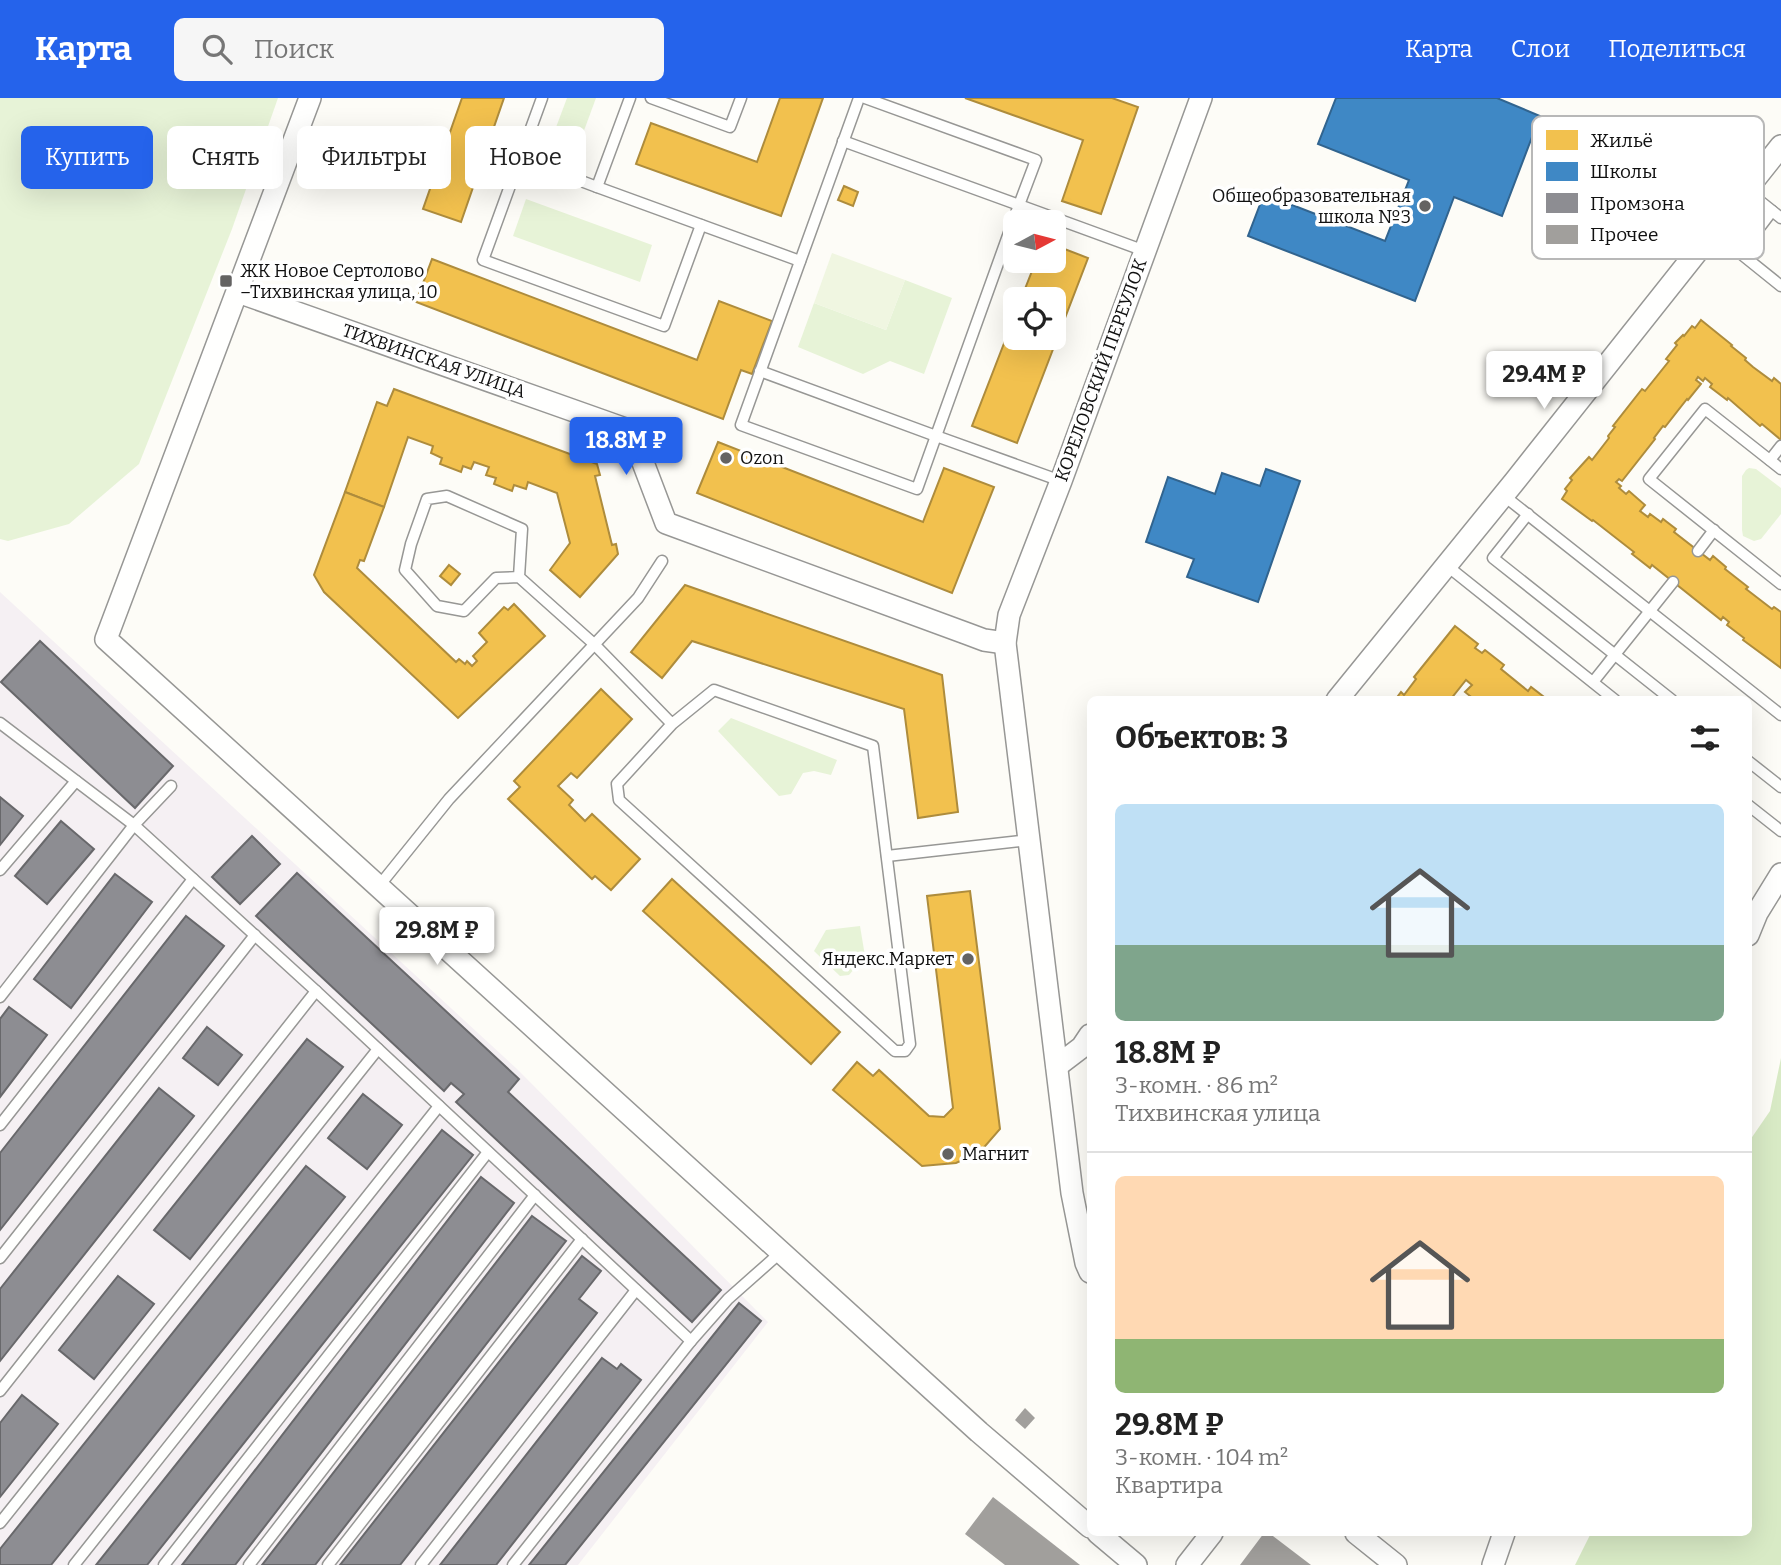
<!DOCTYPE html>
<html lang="ru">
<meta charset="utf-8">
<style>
:root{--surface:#fff;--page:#f6f6f6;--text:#222;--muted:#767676;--line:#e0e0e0;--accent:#2563eb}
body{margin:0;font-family:Bitter,serif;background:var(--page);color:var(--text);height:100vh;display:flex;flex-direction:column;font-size:26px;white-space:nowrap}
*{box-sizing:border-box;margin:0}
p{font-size:23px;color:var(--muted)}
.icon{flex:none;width:38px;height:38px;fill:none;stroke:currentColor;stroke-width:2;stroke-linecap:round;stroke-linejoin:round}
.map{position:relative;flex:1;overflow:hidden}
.drawer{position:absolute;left:1087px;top:598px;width:665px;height:840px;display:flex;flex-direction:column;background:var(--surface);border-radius:10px;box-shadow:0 7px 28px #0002}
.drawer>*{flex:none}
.hud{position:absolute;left:21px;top:28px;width:665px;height:63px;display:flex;gap:14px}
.needle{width:46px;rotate:83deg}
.tools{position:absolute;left:1003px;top:112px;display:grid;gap:14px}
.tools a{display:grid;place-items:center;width:63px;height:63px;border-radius:10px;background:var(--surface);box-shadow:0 7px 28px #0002;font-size:35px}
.price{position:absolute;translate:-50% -60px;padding:0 16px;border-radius:7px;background:#fff;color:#222;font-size:23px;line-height:46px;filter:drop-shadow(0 2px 4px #0008)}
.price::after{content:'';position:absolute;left:50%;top:42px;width:21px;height:16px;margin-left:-10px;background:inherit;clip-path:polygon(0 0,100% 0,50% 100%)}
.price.selected{background:var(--accent);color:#fff}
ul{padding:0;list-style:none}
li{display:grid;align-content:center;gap:14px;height:371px;padding:0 28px}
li+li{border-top:2px solid var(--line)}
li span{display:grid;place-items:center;height:217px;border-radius:10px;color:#555}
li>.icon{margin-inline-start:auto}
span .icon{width:126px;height:126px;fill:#fffc;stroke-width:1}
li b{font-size:30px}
h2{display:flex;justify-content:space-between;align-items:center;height:84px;padding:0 28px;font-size:30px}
.chip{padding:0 24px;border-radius:10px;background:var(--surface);box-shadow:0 7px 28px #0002;font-size:24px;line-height:63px}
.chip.selected{background:var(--accent);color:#fff}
header{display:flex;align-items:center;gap:42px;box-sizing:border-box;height:98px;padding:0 35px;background:var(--accent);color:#fff}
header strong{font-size:33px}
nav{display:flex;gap:38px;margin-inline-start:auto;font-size:24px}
.search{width:490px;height:63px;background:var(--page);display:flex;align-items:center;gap:18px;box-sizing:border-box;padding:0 24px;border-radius:10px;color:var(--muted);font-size:26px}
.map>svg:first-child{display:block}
.industrial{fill:#f5f0f3}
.green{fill:#e7f3d7}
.forest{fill:#d8eac5}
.pitch{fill:#f0f6e1}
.homes{fill:#f2c14e;stroke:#ae8c3c;stroke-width:2}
.schools{fill:#3f88c5;stroke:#31648f;stroke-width:2}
.industry{fill:#8d8d92;stroke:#68686b;stroke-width:2}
.building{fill:#a19f9c}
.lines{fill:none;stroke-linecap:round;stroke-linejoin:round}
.service-casing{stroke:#979795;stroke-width:13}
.minor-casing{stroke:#979795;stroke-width:24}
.service{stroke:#fffffe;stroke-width:10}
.minor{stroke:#fffffe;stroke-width:21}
.poi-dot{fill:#646362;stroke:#fff;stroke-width:2.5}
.labels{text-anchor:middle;stroke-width:7;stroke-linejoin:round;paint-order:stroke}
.poi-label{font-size:18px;fill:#111;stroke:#fff;text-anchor:start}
.street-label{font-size:18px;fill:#111;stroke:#fff}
.key{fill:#fff;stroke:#b8b8b8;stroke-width:2}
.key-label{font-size:19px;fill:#111}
</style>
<header>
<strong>Карта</strong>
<div class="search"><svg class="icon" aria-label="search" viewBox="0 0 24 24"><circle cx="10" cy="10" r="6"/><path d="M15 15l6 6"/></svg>Поиск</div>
<nav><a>Карта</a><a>Слои</a><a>Поделиться</a></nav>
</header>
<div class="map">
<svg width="1781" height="1467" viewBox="0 0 1781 1467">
<rect width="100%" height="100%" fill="#fdfcf7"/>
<path class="industrial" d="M 0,494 L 517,971 L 768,1224 L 578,1467 L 0,1467 Z"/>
<g class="green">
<path d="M 0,0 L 278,0 L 232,131 L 139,366 L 69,426 L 8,443 L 0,441 Z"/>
<path d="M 567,0 L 596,0 L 575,57 L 549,48 Z"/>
<path d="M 526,101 L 652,147 L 640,184 L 513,138 Z"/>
<path d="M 905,182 L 952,200 L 924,276 L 890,263 L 863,276 L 798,249 L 814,205 L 886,232 Z"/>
<path d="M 1749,370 L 1756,371 L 1781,390 L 1781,416 L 1761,441 L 1754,443 L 1743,438 L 1742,432 L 1742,378 L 1746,372 Z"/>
<path d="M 731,620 L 837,662 L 831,677 L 814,673 L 803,675 L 791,696 L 779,698 L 718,633 Z"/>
<path d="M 860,828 L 865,858 L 849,877 L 840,878 L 814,853 L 826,832 Z"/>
</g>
<path class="forest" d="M 1781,960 L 1781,1467 L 1575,1467 L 1591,1435 L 1748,1435 L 1748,1045 L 1770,1013 Z"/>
<path class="pitch" d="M 832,155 L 905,182 L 886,232 L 814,205 Z"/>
<g class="homes">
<path d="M 462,0 L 504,0 L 461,124 L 423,111 Z"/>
<path d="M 780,0 L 823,0 L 781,118 L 636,66 L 651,25 L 757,64 Z"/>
<path d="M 965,0 L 1112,0 L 1138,9 L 1101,116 L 1062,103 L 1083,42 Z"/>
<path d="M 844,88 L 858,94 L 853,108 L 838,102 Z"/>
<path d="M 1054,147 L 1088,160 L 1017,345 L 972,328 L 1015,217 L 1015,240 L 1054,240 L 1054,201 L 1021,201 L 1036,163 L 1054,163 Z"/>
<path d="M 432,161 L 697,262 L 719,203 L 772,223 L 752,276 L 741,272 L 723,321 L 416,204 Z"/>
<path d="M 1701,222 L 1732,247 L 1731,248 L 1746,260 L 1745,262 L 1753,269 L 1772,283 L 1774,280 L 1781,286 L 1781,342 L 1762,326 L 1760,328 L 1728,300 L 1727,302 L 1710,289 L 1712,286 L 1705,280 L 1703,283 L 1698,279 L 1696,282 L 1701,286 L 1688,302 L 1687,301 L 1665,329 L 1663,328 L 1654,340 L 1655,341 L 1622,383 L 1619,381 L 1616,384 L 1621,388 L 1619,390 L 1626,396 L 1629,393 L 1645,407 L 1640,413 L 1648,419 L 1650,416 L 1661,424 L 1663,421 L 1676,431 L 1674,434 L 1710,462 L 1713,458 L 1726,469 L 1725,471 L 1748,489 L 1746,491 L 1772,511 L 1774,509 L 1781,514 L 1781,570 L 1743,542 L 1744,540 L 1727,527 L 1729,524 L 1723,519 L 1721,522 L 1652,467 L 1650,470 L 1632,456 L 1634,454 L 1593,422 L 1592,423 L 1562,401 L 1567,393 L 1565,391 L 1572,382 L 1570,380 L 1589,359 L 1592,362 L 1609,340 L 1608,338 L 1615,329 L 1613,328 L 1642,291 L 1645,293 L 1669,263 L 1666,261 L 1677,247 L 1675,245 L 1683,237 L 1684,238 L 1692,228 L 1695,230 Z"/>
<path d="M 394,291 L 597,366 L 600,377 L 595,378 L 612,447 L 616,446 L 618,456 L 580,499 L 550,472 L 570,445 L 557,395 L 528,384 L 526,391 L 514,387 L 512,393 L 494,386 L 496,380 L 486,377 L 489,369 L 474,364 L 471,371 L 463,368 L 461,374 L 440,366 L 442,360 L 431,355 L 433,348 L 408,339 L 384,409 L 345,394 L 377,304 L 387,308 Z"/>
<path d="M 718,344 L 923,424 L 944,370 L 994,389 L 952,495 L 697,395 Z"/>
<path d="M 345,394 L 384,409 L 364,463 L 360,462 L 357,470 L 456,564 L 459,561 L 465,566 L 467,563 L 472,568 L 477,563 L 473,558 L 487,544 L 479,535 L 504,509 L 508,512 L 514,506 L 545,538 L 458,620 L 324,494 L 314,477 Z"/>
<path d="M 449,467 L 460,476 L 451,487 L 440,478 Z"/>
<path d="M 685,487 L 942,577 L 958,714 L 918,720 L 904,611 L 692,543 L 662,580 L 631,554 Z"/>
<path d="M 1455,528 L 1478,546 L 1475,550 L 1482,555 L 1485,552 L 1504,567 L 1501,571 L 1528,593 L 1531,589 L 1548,602 L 1475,602 L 1465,594 L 1472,587 L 1466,582 L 1450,602 L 1395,602 L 1401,594 L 1404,597 L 1416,581 L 1414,579 Z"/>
<path d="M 601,591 L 632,621 L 577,680 L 571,675 L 558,688 L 573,702 L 569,707 L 585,723 L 592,716 L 640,761 L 611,792 L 595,778 L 592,781 L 508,701 L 520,689 L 514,683 Z"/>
<path d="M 672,781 L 840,934 L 811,966 L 643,813 Z"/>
<path d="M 970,793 L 1000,1031 L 980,1054 L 956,1065 L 922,1068 L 833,992 L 857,964 L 873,978 L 879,972 L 929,1018 L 944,1019 L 953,1010 L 927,798 Z"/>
</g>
<g class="schools">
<path d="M 1336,0 L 1497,0 L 1540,18 L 1502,118 L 1454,99 L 1415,203 L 1248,138 L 1264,96 L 1385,143 L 1409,82 L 1318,46 Z"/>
<path d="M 1266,371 L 1300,383 L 1258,504 L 1187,479 L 1194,461 L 1146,444 L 1168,379 L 1215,396 L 1222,375 L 1260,388 Z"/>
</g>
<g class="industry">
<path d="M 40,543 L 173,668 L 135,710 L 1,584 Z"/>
<path d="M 0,699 L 23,718 L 0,747 Z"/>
<path d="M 61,723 L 94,751 L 47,806 L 15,778 Z"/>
<path d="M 252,738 L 280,766 L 240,806 L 212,779 Z"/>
<path d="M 297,775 L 519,981 L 508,994 L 721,1192 L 692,1224 L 456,1004 L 464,996 L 451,985 L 444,993 L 256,818 Z"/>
<path d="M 115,776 L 152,804 L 71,910 L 34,881 Z"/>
<path d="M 186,818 L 224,848 L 0,1132 L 0,1055 Z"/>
<path d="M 9,909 L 47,937 L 0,999 L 0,921 Z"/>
<path d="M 207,929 L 242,957 L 218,987 L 183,960 Z"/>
<path d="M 307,941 L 343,969 L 190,1161 L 154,1132 Z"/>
<path d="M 159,990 L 194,1018 L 0,1263 L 0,1191 Z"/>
<path d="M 363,996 L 402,1027 L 367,1071 L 328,1040 Z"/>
<path d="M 442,1032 L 473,1057 L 147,1467 L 96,1467 Z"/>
<path d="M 306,1068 L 345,1099 L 51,1467 L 0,1467 L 0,1451 Z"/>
<path d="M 481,1079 L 514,1105 L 235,1467 L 182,1467 Z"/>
<path d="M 532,1118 L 566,1143 L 315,1467 L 262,1467 Z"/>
<path d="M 582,1158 L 601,1173 L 579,1201 L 597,1215 L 400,1467 L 340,1467 Z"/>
<path d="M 118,1178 L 154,1206 L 94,1281 L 59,1252 Z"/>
<path d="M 739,1205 L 761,1223 L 565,1467 L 529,1467 Z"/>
<path d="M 602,1260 L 617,1271 L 621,1266 L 641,1282 L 496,1467 L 440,1467 Z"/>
<path d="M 22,1297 L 58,1326 L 0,1399 L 0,1325 Z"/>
</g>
<g class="building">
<path d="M 1025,1310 L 1035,1320 L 1025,1331 L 1015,1322 Z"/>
<path d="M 993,1399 L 1080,1467 L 1005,1467 L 965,1436 Z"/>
<path d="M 1264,1435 L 1269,1435 L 1311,1467 L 1240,1467 Z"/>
</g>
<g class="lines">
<g class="service-casing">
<g id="service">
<path d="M 542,0 L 483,162 L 664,228 L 701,127"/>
<path d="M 630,0 L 597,89 L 800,163"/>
<path d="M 651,0 L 730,29 L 741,0"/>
<path d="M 859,0 L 741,327 L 917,391 L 936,338 L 1061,383"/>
<path d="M 865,0 L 1036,62 L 1019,107 L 1145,153"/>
<path d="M 520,60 L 597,89"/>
<path d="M 1746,92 L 1781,120"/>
<path d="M 1772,113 L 1740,155 L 1781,188"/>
<path d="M 760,273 L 936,338 L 1019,107 L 843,43"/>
<path d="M 1770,362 L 1781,348"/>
<path d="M 1781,371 L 1705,311 L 1649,381 L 1781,486"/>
<path d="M 1503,397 L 1781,617"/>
<path d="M 1528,416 L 1493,460 L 1672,602"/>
<path d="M 1698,453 L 1714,432"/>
<path d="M 1446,467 L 1615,602"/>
<path d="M 519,479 L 522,431 L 447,398 L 427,401 L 411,446 L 405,472 L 437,508 L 464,513 L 496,480 L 519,479 L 594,546 L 672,626 L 617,686 L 619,702 L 895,953 L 905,953 L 910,946 L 873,648 L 714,592 L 672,626"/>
<path d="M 1593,584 L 1673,484"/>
<path d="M 0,625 L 134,727 L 316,893 L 691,1243"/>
<path d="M 1748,663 L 1781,689"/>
<path d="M 1748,707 L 1781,733"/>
<path d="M 887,758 L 1029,742"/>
<path d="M 0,772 L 76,683"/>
<path d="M 379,788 L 449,701 L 638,500 L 662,463"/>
<path d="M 0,899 L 134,727 L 171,688"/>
<path d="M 0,1027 L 193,781"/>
<path d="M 0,1160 L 255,837"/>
<path d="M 0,1293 L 316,893"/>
<path d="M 0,1425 L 378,951"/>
<path d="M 74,1467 L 439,1008"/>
<path d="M 164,1467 L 488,1054"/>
<path d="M 249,1467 L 535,1097"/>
<path d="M 328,1467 L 582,1141"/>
<path d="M 421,1467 L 636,1192"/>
<path d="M 513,1467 L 691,1243 L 728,1201 L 781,1154"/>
</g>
</g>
<g class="minor-casing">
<g id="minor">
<path d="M 310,0 L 106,541 L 979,1334 L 1090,1429"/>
<path d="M 238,194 L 631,333 L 666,425 L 968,536 L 984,542 L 1005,545"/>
<path d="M 1337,602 L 1515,383 L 1781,48"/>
<path d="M 1748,837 L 1757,815 L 1781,776"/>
<path d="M 1057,968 L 1082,949 L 1090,937"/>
<path d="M 1090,1174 L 1086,1165 L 1072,1095 L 1005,545 L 1009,517 L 1061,383 L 1201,0"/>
<path d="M 1098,1435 L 1136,1467"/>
<path d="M 1356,1435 L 1396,1467"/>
<path d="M 1187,1467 L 1212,1435"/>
<path d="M 1493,1467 L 1504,1435"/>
</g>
</g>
<use href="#service" class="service"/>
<use href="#minor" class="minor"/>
</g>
<g class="poi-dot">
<circle cx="1425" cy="108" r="7"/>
<rect x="219" y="176" width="14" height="14" rx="3.5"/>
<circle cx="726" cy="360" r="7"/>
<circle cx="968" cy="861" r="7"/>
<circle cx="948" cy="1056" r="7"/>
</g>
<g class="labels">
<g class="poi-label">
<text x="1411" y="104" text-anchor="end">Общеобразовательная<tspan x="1411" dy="21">школа №3</tspan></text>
<text x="240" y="179">ЖК Новое Сертолово<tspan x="240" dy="21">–Тихвинская улица, 10</tspan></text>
<text x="740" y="366">Ozon</text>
<text x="954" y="867" text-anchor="end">Яндекс.Маркет</text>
<text x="962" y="1062">Магнит</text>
</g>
<g class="street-label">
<text transform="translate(434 263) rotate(19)" y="6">ТИХВИНСКАЯ УЛИЦА</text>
<text transform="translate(1101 272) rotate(-70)" y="6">КОРЕЛОВСКИЙ ПЕРЕУЛОК</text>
</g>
</g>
<rect x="1532" y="18" width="232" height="143" rx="10" class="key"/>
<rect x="1546" y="32" width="32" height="20" fill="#f2c14e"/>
<rect x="1546" y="64" width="32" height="19" fill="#3f88c5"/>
<rect x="1546" y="95" width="32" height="20" fill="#8d8d92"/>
<rect x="1546" y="127" width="32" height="19" fill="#a19f9c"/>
<g class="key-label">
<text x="1590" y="49">Жильё</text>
<text x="1590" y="80">Школы</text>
<text x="1590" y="112">Промзона</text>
<text x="1590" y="143">Прочее</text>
</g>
</svg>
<div class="tools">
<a><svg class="needle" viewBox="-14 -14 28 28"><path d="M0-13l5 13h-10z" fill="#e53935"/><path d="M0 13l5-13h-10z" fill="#767676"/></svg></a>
<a><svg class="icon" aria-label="locate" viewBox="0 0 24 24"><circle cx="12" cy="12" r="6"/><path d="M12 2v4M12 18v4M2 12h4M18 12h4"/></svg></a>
</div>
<b class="price" style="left:1544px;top:313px">29.4M ₽</b>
<b class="price selected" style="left:626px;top:379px">18.8M ₽</b>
<b class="price" style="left:437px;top:869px">29.8M ₽</b>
<div class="hud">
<a class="chip selected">Купить</a>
<a class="chip">Снять</a>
<a class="chip">Фильтры</a>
<a class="chip">Новое</a>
</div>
<section class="drawer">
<h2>Объектов: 3<svg class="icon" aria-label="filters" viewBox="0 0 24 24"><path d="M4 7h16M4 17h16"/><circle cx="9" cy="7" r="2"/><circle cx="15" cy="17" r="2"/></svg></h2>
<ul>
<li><span style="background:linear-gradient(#bfe0f5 65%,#7fa58c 0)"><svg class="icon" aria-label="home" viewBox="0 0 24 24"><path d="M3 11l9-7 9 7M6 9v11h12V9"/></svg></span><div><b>18.8M ₽</b><p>3-комн. · 86 m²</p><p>Тихвинская улица</p></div></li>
<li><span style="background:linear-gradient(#ffd9b3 75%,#8fb573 0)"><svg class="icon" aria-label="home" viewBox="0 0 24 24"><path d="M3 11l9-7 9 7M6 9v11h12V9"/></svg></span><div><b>29.8M ₽</b><p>3-комн. · 104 m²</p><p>Квартира</p></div></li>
</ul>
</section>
</div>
